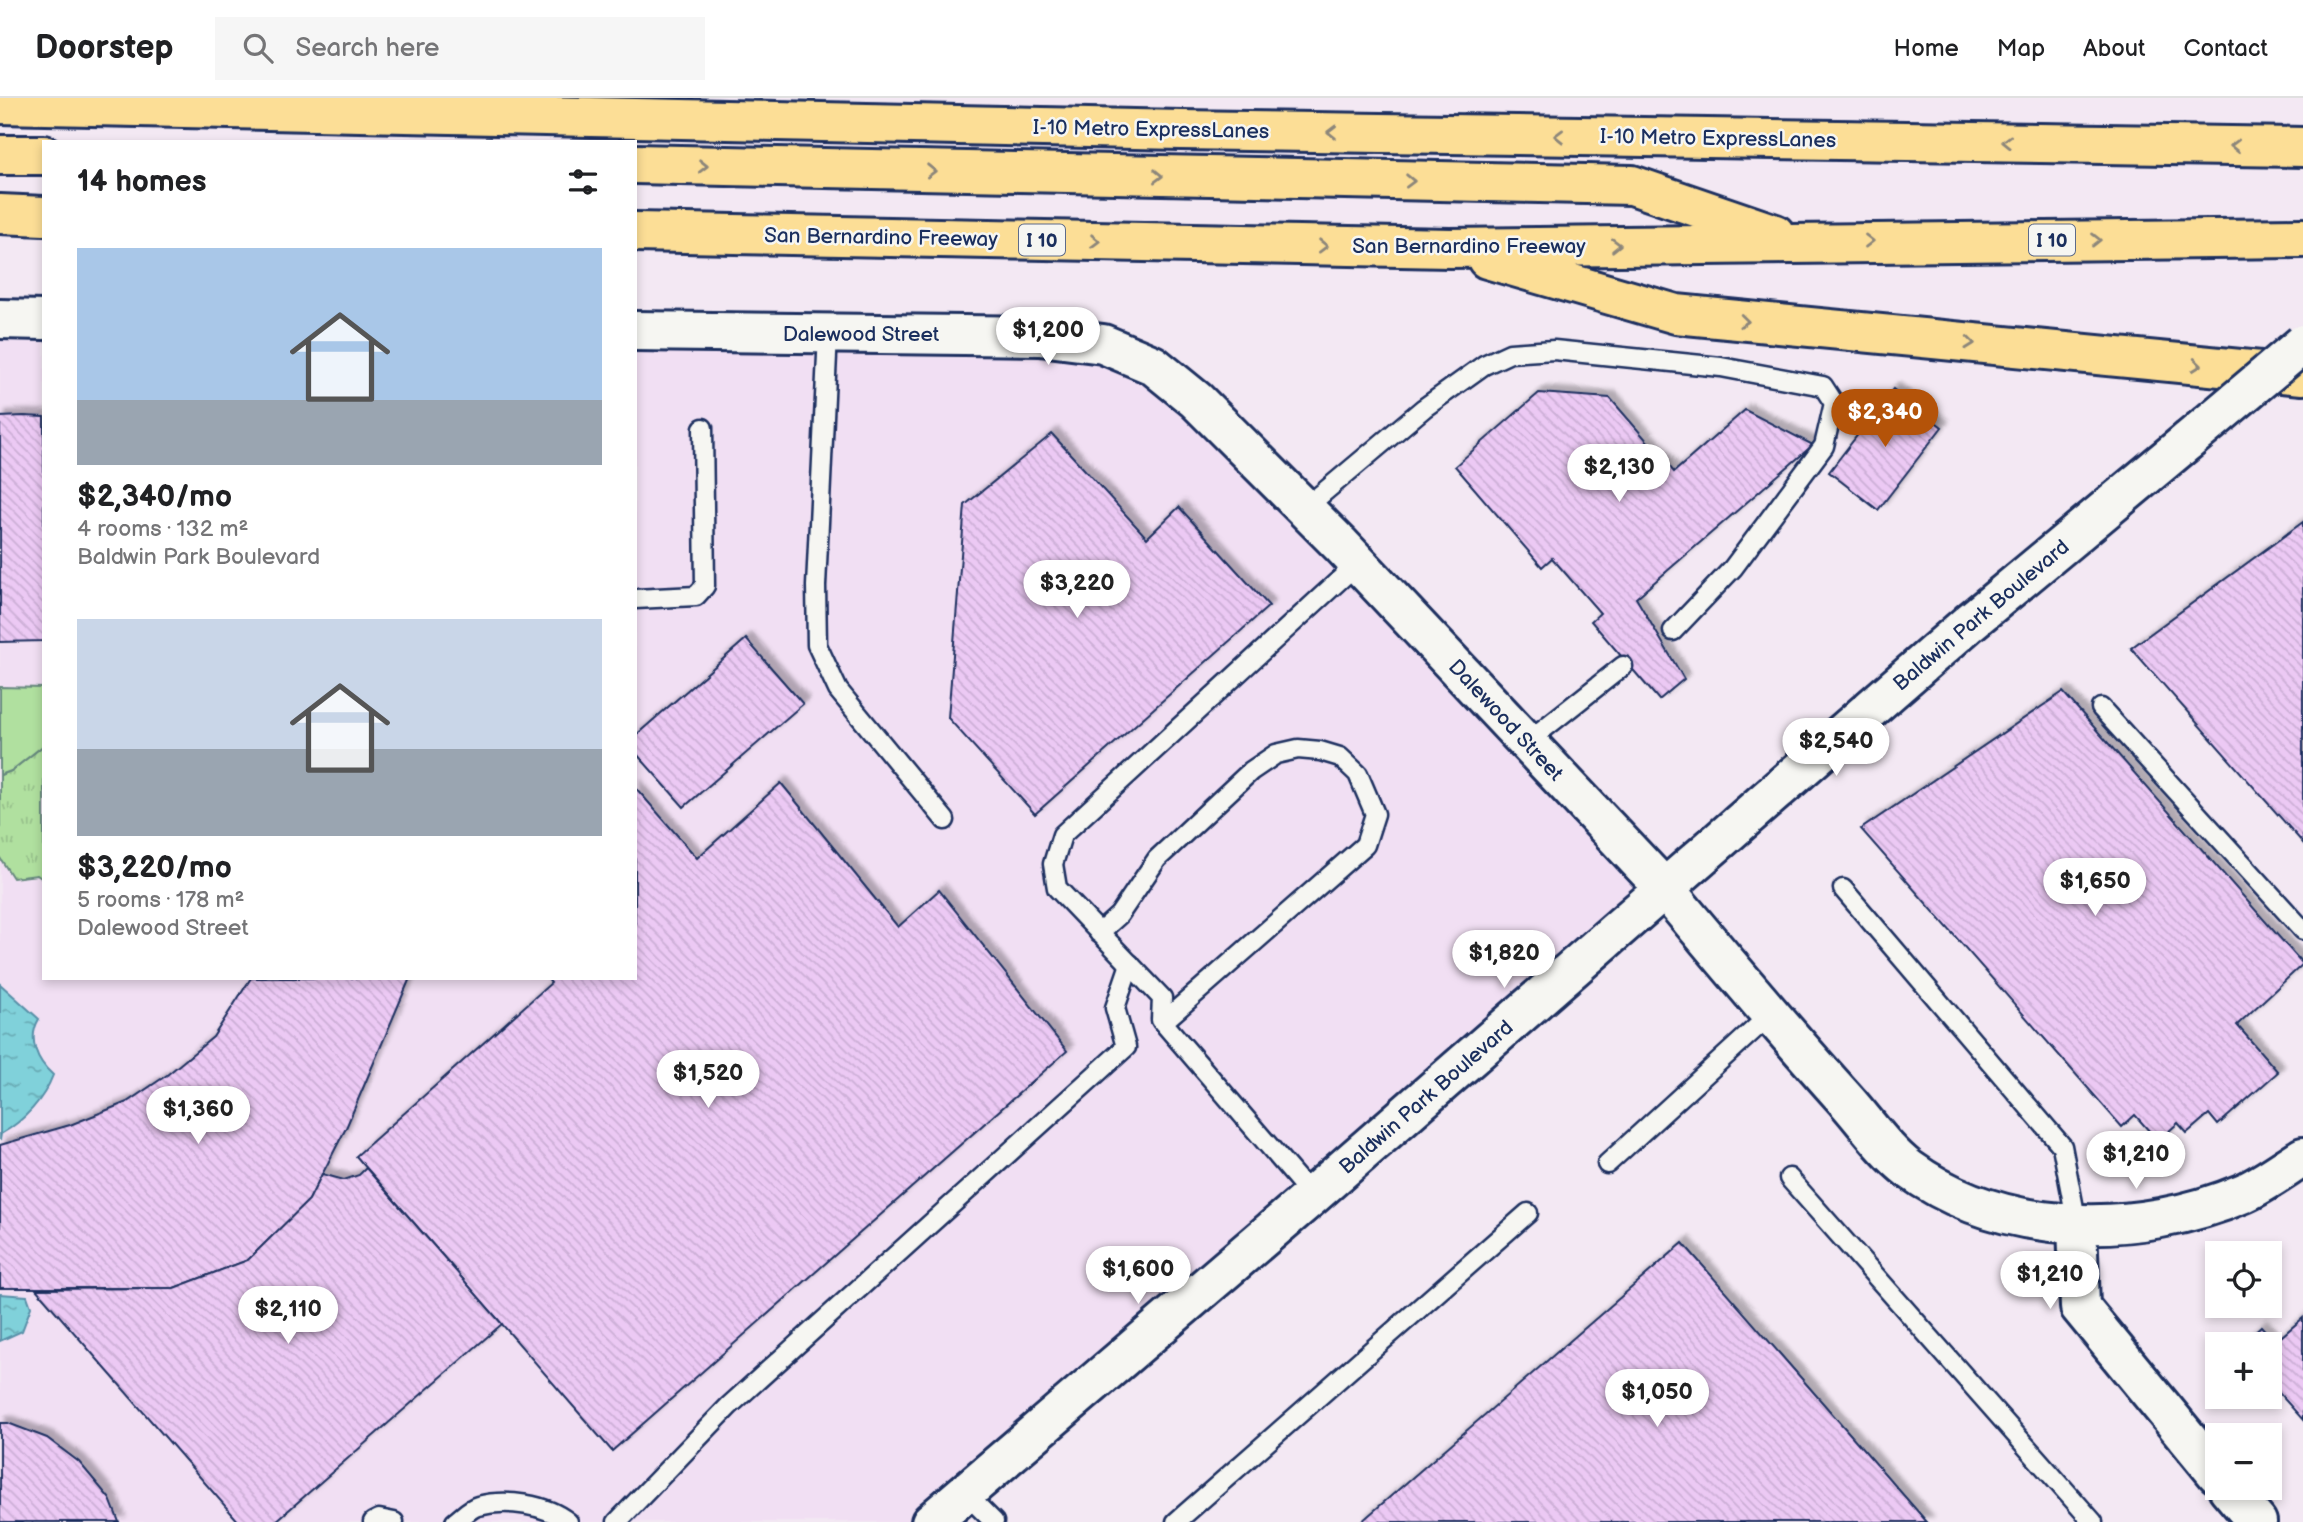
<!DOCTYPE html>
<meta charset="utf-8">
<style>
:root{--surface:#fff;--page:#f6f6f6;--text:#202124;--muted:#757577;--line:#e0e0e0;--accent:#b45309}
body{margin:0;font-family:"Balsamiq Sans",sans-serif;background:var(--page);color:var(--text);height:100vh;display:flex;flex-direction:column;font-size:26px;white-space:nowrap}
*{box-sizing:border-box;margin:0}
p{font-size:23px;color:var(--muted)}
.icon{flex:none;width:38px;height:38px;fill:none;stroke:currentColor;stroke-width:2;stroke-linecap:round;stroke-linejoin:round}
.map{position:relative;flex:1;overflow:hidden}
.panel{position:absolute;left:42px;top:42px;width:595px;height:840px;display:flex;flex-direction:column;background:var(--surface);border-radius:0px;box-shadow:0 4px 10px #0003}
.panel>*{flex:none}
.controls{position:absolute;left:2205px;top:1143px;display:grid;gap:14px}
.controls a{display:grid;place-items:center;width:77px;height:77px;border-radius:0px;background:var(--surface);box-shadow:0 4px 10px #0003;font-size:35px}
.price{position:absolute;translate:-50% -60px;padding:0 16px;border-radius:24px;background:#fff;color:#222;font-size:23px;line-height:46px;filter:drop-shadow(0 2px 4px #0008)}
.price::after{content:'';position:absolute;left:50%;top:42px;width:21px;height:16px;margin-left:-10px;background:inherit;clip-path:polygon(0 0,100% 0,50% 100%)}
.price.on{background:var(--accent);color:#fff}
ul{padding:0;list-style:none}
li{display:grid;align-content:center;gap:14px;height:371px;padding:0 35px}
li span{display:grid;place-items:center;height:217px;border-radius:0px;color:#555}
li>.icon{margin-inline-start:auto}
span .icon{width:126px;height:126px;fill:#fffc;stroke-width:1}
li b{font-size:30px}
h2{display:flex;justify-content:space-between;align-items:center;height:84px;padding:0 35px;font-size:30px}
header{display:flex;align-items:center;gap:42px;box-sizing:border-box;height:98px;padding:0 35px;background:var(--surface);border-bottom:2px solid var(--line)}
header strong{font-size:33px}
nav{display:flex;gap:38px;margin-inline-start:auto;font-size:24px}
.search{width:490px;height:63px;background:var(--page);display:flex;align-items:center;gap:18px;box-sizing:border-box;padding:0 24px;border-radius:0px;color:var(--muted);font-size:26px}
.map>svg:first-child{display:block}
.built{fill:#f1dff3}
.grass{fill:url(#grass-tufts);stroke:#66887e;stroke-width:2}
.garden{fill:#b0e09f;stroke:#66887e;stroke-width:2}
.water{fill:url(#water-ripples);stroke:#5890a8;stroke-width:2}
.building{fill:url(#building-back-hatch);stroke:#1b2f5e;stroke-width:2;filter:url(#shadow)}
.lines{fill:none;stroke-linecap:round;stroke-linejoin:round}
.service-casing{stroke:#1b2f5e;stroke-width:23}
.tertiary-casing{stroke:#1b2f5e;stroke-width:44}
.secondary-casing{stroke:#1b2f5e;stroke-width:44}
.motorway-casing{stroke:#1b2f5e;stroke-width:44}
.service{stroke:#f6f6f2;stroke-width:18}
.tertiary{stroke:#f6f6f2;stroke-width:38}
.secondary{stroke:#f6f6f2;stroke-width:38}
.motorway{stroke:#fcde96;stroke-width:38}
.secondary-bridge-casing{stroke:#1b2f5e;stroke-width:44;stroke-linecap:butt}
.secondary-bridge{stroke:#f6f6f2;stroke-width:38}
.oneway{stroke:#8c867a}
.labels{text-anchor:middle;stroke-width:5;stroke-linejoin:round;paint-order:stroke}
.shield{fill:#f6f6f2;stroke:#5d6b8a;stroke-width:2}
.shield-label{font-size:19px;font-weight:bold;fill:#1b2f5e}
.street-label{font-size:21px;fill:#1b2f5e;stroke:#f6f6f2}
</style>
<header>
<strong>Doorstep</strong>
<div class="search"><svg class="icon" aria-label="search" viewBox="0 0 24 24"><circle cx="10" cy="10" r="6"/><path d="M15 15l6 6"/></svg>Search here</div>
<nav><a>Home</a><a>Map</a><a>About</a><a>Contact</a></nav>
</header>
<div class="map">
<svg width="2303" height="1424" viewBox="0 0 2303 1424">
<defs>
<pattern id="grass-tufts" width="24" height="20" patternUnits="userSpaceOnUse" patternTransform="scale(1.75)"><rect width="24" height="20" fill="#b0e09f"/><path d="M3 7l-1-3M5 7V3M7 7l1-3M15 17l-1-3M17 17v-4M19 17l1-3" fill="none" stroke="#97c08b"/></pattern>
<pattern id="water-ripples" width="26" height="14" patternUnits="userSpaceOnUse" patternTransform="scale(1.75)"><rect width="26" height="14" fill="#80d1da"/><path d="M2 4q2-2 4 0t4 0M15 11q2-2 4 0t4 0" fill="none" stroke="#68aab4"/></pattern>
<pattern id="building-back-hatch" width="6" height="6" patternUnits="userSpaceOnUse" patternTransform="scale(1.75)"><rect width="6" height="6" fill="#ecc9f4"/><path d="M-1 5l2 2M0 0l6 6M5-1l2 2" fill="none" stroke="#caadd4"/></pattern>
<filter id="shadow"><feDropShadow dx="6" dy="-6" stdDeviation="2" flood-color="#0004"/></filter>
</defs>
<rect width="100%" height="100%" fill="#f3e8f3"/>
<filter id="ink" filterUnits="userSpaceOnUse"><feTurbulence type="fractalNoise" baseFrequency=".0143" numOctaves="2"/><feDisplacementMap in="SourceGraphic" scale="14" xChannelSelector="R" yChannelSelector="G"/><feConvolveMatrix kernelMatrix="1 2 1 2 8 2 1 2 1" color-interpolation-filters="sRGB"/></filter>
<g filter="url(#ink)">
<path class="built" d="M 0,230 L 44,231 L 44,880 L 635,880 L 635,243 L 828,236 L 1153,267 L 1665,791 L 931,1424 L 0,1424 Z"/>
<path class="grass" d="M 44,647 L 44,782 L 37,777 L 13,780 L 0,760 L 0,677 L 11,673 Z"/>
<path class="garden" d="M 0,589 L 44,590 L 44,647 L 11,673 L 0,677 Z"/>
<g class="water">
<path d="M 0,886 L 39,921 C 27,941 37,963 53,977 C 44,1001 24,1023 1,1036 L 0,1042 Z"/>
<path d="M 0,1196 L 27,1198 L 31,1209 L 22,1233 L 0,1243 Z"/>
</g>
<g class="building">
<path d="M 1893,291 L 1942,329 L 1878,412 L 1829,374 Z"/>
<path d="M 1539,295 L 1610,300 L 1674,374 L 1745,312 L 1813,347 L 1636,500 L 1684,581 L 1659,602 L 1591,523 L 1600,515 L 1552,460 L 1542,469 L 1455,368 Z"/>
<path d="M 24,318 L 44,319 L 44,543 L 0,544 L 0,319 Z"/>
<path d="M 1052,336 L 1147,440 L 1179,409 L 1269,508 L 1035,716 L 948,620 L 965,407 Z"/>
<path d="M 2303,424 L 2303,745 L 2131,550 Z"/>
<path d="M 746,541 L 803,606 L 684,709 L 635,654 L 635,638 Z"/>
<path d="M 2063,594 L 2303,866 L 2237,927 L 2278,974 L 2218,1027 L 2209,1016 L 2187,1035 L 2178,1025 L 2158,1043 L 2135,1017 L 2122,1029 L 1861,731 Z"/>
<path d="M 781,685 L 898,829 L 939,792 L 1067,953 L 612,1353 L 356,1058 L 551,885 L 547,880 L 635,880 L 635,689 L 697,760 Z"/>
<path d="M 251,880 L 410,880 L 346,1030 L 309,1102 L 248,1162 L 174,1190 L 0,1190 L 0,1047 L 70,1027 L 127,1004 L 167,977 L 213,939 Z"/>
<path d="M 366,1070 L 502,1226 L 275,1424 L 239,1424 L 36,1191 L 174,1190 L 248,1162 L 309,1102 L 322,1076 L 344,1082 L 359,1077 Z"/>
<path d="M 1683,1145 L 1927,1424 L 1361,1424 Z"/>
<path d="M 2303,1220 L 2303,1322 L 2270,1285 L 2270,1246 L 2241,1246 L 2261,1228 L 2275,1244 Z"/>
<path d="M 0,1325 L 8,1325 L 47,1340 L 79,1364 L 110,1401 L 119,1424 L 0,1424 Z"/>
</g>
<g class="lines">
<g class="service-casing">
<g id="service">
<path d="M 828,236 L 816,488 L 817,547 L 838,592 L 945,722"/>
<path d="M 1305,410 L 1424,310 L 1484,267 L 1510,255 L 1554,252 L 1721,269 L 1823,288 L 1834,305 L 1824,348 L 1733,470 L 1673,533"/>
<path d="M 635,501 L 696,498 L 705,488 L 703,330"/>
<path d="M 2101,610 L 2303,832"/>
<path d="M 1527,644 L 1623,568"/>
<path d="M 1843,791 L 2062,1048 L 2077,1126"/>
<path d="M 1099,835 L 1119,817 L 1157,761 L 1251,673 L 1276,656 L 1298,651 L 1320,653 L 1340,659 L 1358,676 L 1375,716 L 1365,747 L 1163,924"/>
<path d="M 1607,1066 L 1770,917"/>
<path d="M 1789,1080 L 2093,1424"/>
<path d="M 1312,1098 L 1161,922 L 1162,900 L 1057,790 L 1053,766 L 1062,737 L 1358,465"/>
<path d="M 965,1395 L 994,1424"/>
<path d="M 373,1424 L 379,1421 L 394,1424"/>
<path d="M 455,1424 C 462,1419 470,1410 478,1408 C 506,1401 546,1406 568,1424"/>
<path d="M 617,1424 L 729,1308 L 1126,949 L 1115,910 L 1130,866"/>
<path d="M 1176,1424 L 1528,1115"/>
</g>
</g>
<g class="tertiary-casing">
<g id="tertiary">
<path d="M 0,221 L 44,222"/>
<path d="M 635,233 L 1040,238 L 1103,246 L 1153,267 L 1196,302 L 1341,447 L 1665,791"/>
<path d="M 2077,1126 L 2080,1209 L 2217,1376"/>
<path d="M 2228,1390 L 2257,1424"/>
</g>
</g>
<g class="secondary-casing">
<g id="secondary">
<path d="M 1665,791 C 1724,862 1783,932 1845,1001 C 1865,1023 1885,1053 1909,1071 C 2004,1140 2139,1140 2244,1095 C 2264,1086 2284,1071 2303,1059"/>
<path d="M 931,1424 L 1312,1098 L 1969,525 L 2189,342"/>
</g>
</g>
<g class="motorway-casing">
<g id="motorway">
<path d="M 0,6 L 1181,32 L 2303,49"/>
<path d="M 0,57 L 44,57"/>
<path d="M 635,66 L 1632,87 L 1775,136"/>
<path d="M 0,116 L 44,118"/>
<path d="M 635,134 L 1450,150 L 2303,140"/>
<path d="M 1487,161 L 1676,216 L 2303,277"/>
</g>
</g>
<use href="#service" class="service"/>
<use href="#tertiary" class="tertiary"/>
<use href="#secondary" class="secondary"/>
<use href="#motorway" class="motorway"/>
<g class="secondary-bridge-casing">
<path id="secondary-bridge" d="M 2189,342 L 2303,246"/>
</g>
<use href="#secondary-bridge" class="secondary-bridge"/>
</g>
<defs><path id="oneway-chevron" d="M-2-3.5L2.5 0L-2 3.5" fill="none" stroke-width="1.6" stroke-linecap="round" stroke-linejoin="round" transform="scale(1.75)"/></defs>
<g class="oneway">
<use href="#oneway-chevron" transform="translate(1332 34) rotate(-179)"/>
<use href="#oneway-chevron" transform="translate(1559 38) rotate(-179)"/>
<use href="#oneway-chevron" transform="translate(2007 44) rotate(-179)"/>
<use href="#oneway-chevron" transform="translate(2235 48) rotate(-179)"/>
<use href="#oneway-chevron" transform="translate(703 68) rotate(1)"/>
<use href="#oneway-chevron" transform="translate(931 73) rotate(1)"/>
<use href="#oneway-chevron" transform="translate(1158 78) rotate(1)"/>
<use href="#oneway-chevron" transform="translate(1410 83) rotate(1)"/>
<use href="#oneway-chevron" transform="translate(2096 142)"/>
<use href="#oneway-chevron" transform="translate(1095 143) rotate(1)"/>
<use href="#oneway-chevron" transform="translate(1869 143)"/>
<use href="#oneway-chevron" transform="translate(1616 147) rotate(-1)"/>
<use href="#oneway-chevron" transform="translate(1323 148) rotate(1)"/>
<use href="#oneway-chevron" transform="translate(1744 223) rotate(6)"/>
<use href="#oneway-chevron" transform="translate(1970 245) rotate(6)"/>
<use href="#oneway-chevron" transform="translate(2197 267) rotate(6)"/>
</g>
</g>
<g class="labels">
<g class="shield">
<rect x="1019" y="126.5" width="46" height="31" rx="5"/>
<rect x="2029" y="126.5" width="46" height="31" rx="5"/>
</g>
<g class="shield-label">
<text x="1042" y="149">I 10</text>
<text x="2052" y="149">I 10</text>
</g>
<g class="street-label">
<text transform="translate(1151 31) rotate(1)" y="7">I-10 Metro ExpressLanes</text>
<text transform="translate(1718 40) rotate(1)" y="7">I-10 Metro ExpressLanes</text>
<text transform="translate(881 139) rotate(1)" y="7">San Bernardino Freeway</text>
<text x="1469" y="155">San Bernardino Freeway</text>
<text x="861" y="243">Dalewood Street</text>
<text transform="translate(1981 517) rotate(-40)" y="7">Baldwin Park Boulevard</text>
<text transform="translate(1506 622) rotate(47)" y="7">Dalewood Street</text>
<text transform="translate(1426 999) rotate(-41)" y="7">Baldwin Park Boulevard</text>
</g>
</g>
</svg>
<div class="controls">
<a><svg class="icon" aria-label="locate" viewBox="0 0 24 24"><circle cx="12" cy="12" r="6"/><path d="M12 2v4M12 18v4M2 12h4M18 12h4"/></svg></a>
<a>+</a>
<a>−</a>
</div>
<b class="price" style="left:1048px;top:269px">$1,200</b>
<b class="price on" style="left:1885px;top:351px">$2,340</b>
<b class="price" style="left:1619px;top:406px">$2,130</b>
<b class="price" style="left:1077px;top:522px">$3,220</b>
<b class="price" style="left:1836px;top:680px">$2,540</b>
<b class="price" style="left:2095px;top:820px">$1,650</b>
<b class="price" style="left:1504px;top:892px">$1,820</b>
<b class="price" style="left:708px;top:1012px">$1,520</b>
<b class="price" style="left:198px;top:1048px">$1,360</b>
<b class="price" style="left:2136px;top:1093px">$1,210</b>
<b class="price" style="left:1138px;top:1208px">$1,600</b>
<b class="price" style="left:2050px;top:1213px">$1,210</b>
<b class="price" style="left:288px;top:1248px">$2,110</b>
<b class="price" style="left:1657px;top:1331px">$1,050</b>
<section class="panel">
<h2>14 homes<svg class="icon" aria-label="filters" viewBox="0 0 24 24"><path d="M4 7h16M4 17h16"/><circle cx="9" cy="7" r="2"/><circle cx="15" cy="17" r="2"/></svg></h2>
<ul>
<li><span style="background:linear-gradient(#a9c7e8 70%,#9aa5b1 0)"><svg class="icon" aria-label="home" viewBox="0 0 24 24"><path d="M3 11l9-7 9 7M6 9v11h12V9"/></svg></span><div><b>$2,340/mo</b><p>4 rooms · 132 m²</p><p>Baldwin Park Boulevard</p></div></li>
<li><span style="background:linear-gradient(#c9d6e8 60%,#9aa5b1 0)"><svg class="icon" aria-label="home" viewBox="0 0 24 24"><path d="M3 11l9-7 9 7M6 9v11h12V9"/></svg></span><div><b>$3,220/mo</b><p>5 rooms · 178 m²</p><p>Dalewood Street</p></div></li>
</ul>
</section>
</div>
